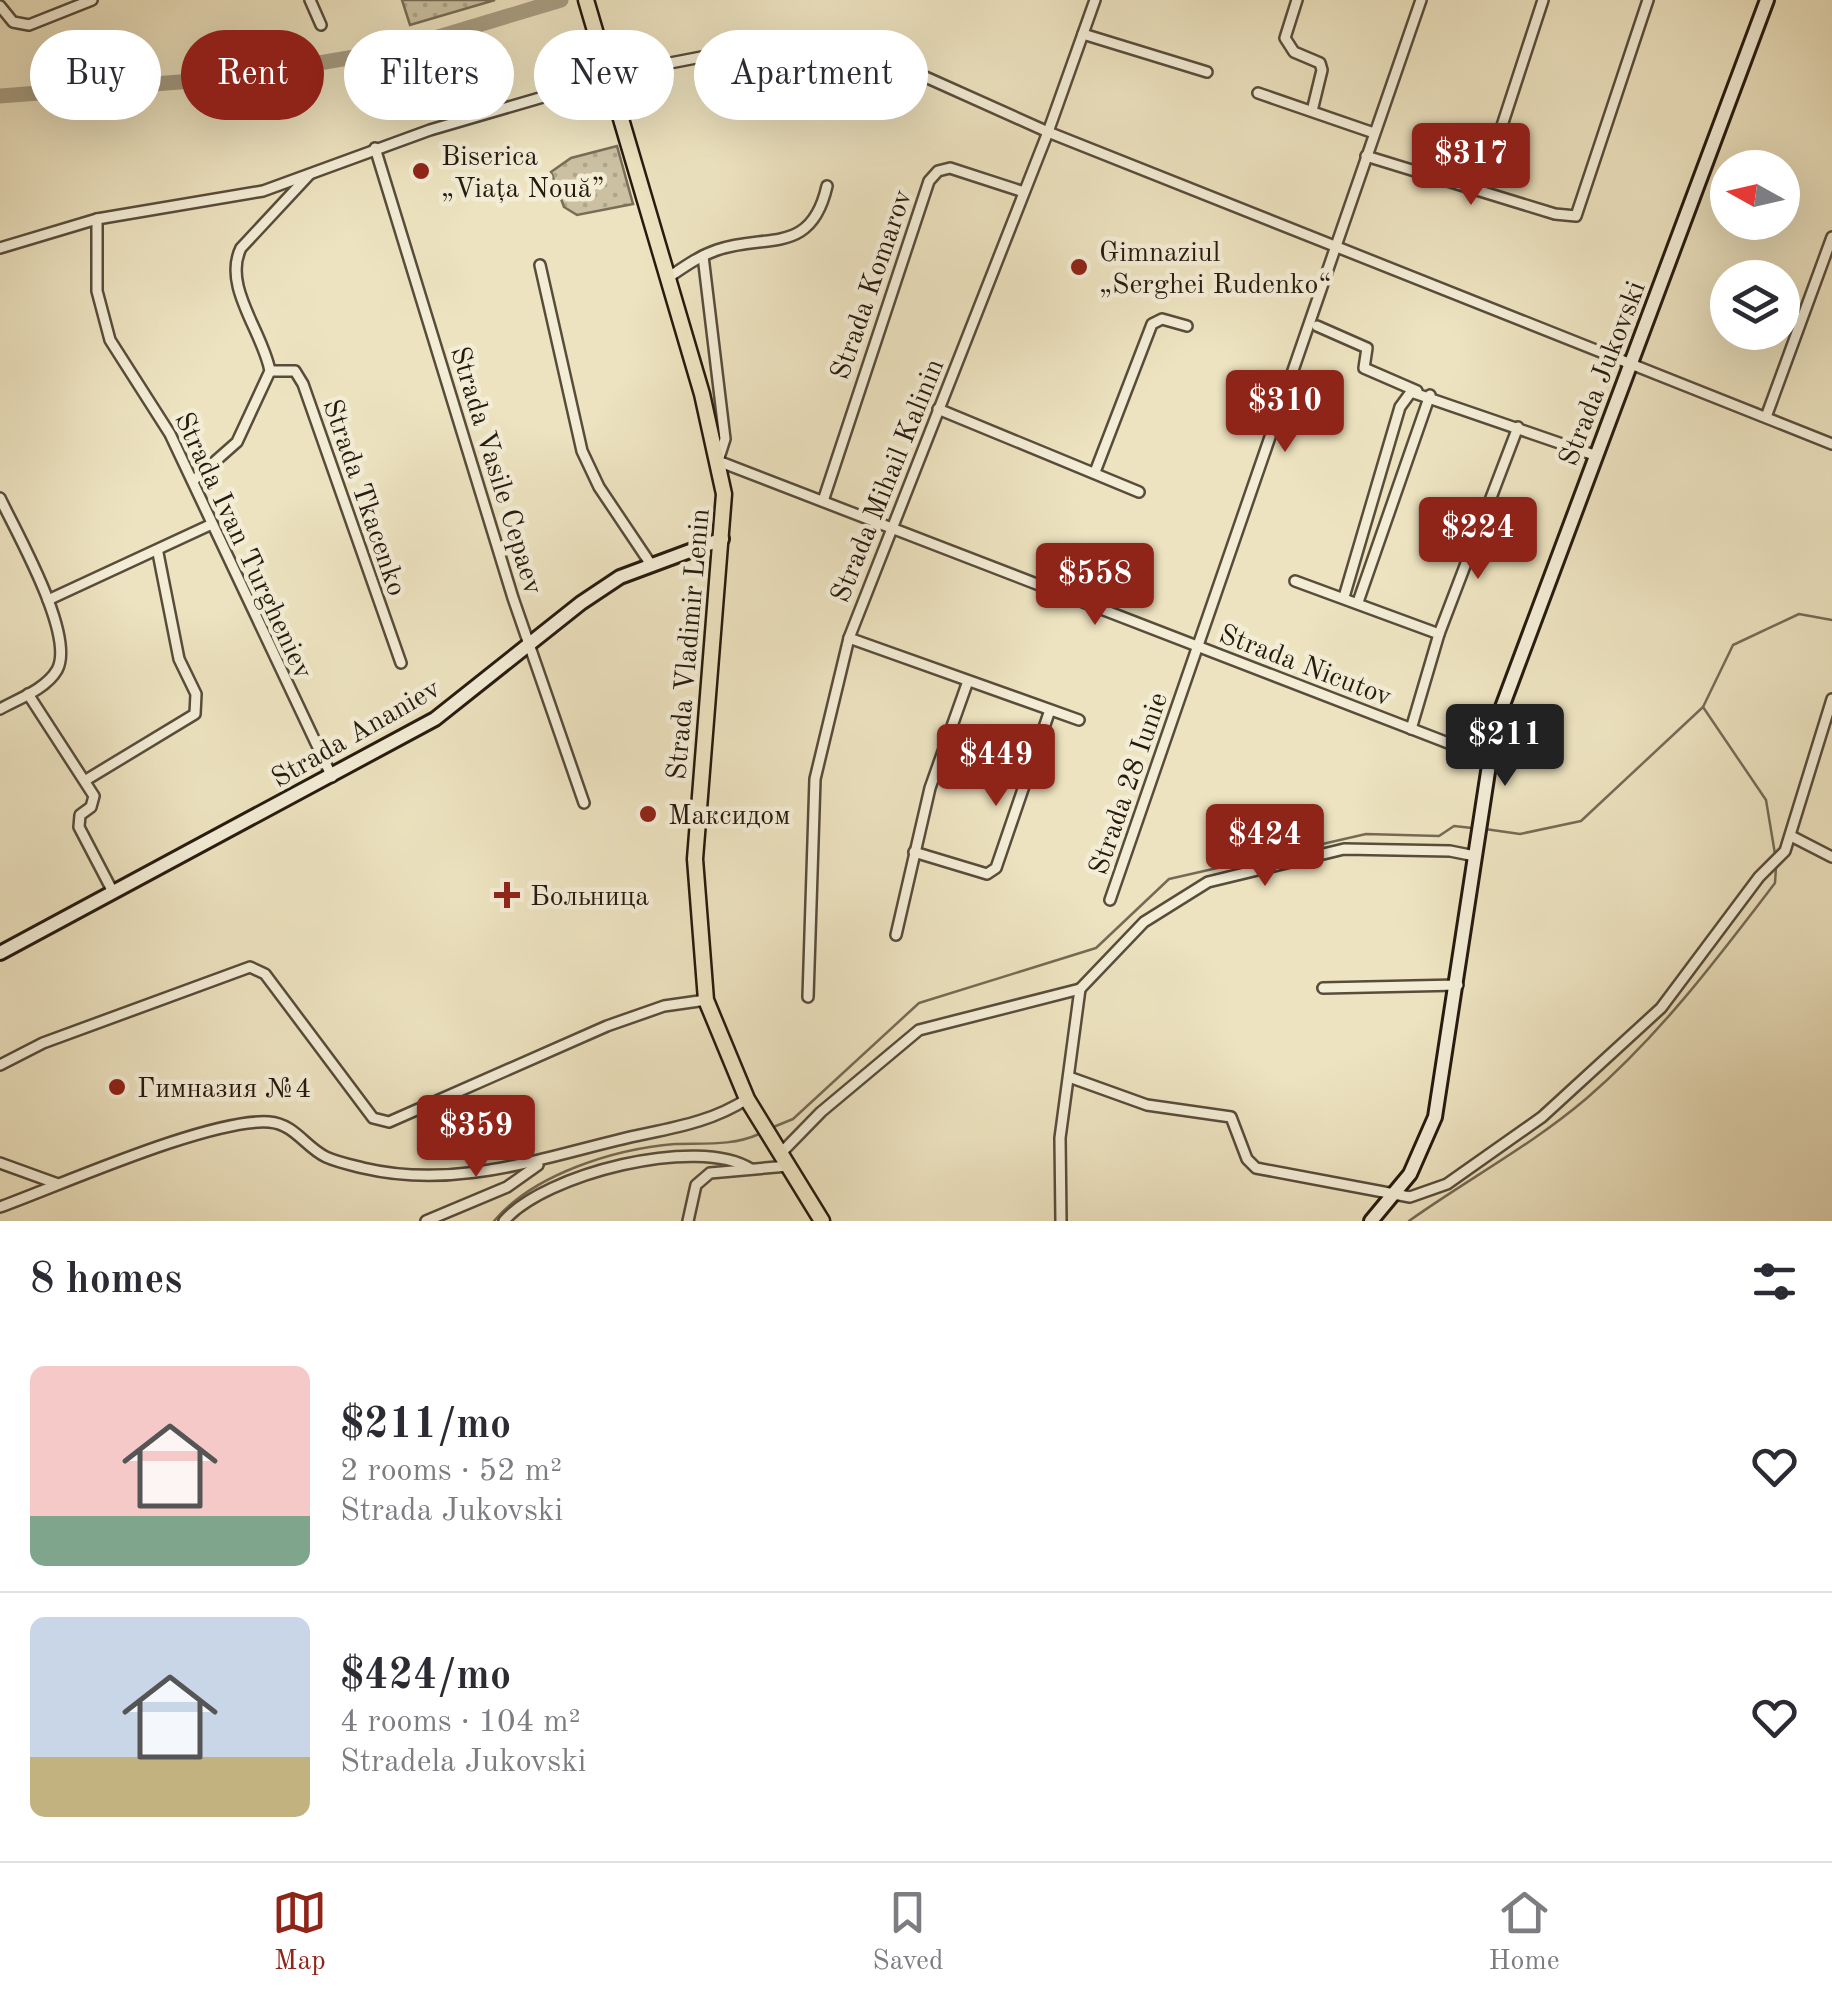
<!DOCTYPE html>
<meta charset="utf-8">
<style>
:root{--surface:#fff;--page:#f2f2f3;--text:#2b2b33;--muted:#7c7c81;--line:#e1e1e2;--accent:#8f2418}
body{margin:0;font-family:"Old Standard TT",serif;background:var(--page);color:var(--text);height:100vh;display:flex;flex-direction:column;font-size:38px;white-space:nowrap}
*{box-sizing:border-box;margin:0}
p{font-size:32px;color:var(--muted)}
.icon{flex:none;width:55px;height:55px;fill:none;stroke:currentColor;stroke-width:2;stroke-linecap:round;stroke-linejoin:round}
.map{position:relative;height:1221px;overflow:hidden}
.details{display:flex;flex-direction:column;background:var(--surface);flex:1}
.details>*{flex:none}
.banner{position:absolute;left:30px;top:30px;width:1000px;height:90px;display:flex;gap:20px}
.needle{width:65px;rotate:278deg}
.tools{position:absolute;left:1710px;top:150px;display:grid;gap:20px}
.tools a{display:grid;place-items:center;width:90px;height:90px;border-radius:50%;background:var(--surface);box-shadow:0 10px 40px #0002;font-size:50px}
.price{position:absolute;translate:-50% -85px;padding:0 22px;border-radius:10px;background:var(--accent);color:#fff;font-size:32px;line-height:65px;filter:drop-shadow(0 2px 5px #0008)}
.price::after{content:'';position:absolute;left:50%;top:60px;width:30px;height:22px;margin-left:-15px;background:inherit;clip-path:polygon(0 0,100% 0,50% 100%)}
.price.on{background:#222;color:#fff}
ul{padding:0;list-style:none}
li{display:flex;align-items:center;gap:30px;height:250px;padding:0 30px}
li+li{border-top:2px solid var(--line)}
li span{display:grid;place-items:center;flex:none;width:280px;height:200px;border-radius:15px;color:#555}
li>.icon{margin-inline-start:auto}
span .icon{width:120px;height:120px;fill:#fffc;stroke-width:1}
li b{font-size:42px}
h2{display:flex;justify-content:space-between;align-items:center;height:120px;padding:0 30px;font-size:42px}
.chip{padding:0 35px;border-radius:45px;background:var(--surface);box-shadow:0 10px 40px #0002;font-size:35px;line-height:90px}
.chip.on{background:var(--accent);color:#fff}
.menu{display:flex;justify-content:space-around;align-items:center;height:140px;border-top:2px solid var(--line);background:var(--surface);font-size:28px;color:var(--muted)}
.menu a{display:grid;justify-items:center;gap:5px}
.menu .on{color:var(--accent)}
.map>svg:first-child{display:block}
.park{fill:url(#park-dots);stroke:#786e58;stroke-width:2.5}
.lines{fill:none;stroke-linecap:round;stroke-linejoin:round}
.stream{stroke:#756a55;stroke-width:2.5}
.river{stroke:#a99f84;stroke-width:15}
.street-casing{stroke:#584c3b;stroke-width:14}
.secondary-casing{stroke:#261a0f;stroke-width:18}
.primary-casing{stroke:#261a0f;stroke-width:19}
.street{stroke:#f3edd6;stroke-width:9}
.secondary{stroke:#f3edd6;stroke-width:12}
.primary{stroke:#ede3c0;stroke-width:14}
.poi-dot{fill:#8f2418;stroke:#f3edd6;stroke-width:4}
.labels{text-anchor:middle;stroke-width:9;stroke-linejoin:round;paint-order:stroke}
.poi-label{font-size:28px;fill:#261a0f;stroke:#f3edd6;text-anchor:start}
.street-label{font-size:28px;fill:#261a0f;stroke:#f3edd6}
</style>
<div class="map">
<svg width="1832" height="1221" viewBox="0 0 1832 1221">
<defs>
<pattern id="park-dots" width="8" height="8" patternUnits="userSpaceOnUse" patternTransform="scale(2.5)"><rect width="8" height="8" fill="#cbc1a2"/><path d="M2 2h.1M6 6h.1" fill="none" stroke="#aea58a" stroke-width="1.8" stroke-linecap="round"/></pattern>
</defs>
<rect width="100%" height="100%" fill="#ede3c0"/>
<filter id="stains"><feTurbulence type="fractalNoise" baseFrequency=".002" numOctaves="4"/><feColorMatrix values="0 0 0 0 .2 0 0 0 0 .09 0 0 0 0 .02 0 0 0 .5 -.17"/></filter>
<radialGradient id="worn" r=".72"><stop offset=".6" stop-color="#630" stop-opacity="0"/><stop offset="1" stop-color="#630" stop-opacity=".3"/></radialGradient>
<g class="park">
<path d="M 402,0 L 495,0 L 410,25 Z"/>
<path d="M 617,146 L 633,204 L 577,215 L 564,207 L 551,172 L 571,158 Z"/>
</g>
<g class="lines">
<g class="stream">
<path d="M 1703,707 L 1766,800 L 1775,854"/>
<path d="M 1485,829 L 1520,834 L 1581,821 L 1703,707 L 1733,645 L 1799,614 L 1832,620"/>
<path d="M 771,1128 L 793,1119 L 919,1003 L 1096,948 L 1169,879 L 1366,834 L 1439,836 L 1454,826 L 1472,828"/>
<path d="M 494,1221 C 534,1174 614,1149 675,1144 C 704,1143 733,1146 759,1134"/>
<path d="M 1409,1221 C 1468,1179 1532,1145 1587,1098 C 1660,1035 1717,959 1775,883 L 1776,867"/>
</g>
<path class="river" d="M 0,96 L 231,78 L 395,50 L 561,0"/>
<g class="street-casing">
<g id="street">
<path d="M 310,0 L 321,25"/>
<path d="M 1297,0 L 1285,38 L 1294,52 L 1320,63 L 1322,70 L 1312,111"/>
<path d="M 0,6 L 13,22 L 29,25 L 92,0"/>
<path d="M 1083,34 L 1207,72"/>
<path d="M 1258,93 L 1374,133"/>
<path d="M 375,148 L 513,598 L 584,803"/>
<path d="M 1366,156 L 1555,214 L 1576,216 L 1648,0"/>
<path d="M 1481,190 L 1543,0"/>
<path d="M 97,219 L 97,291 L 110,340 L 170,434 L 332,777"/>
<path d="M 0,248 L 97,219 L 263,191 L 430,130 L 639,69 L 722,53 L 821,52 L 866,57 L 921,75 L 1048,132 L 1832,444"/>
<path d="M 703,256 L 725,439 L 718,461 L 1487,758"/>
<path d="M 540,265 L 582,451 L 599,487 L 650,563"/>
<path d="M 669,277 C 684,267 699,256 717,250 C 767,233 811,256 827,186"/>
<path d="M 1317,326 L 1367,348 L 1364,368 L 1417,391"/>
<path d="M 270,371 L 295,371 L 303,384 L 401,663"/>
<path d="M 938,409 L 1139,492"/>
<path d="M 1766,417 L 1832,237"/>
<path d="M 1095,472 L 1152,324 L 1162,319 L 1187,326"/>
<path d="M 194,480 L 237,442 L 270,371 C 263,332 222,286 241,248 L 309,175"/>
<path d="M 0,498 C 16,532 76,636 57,670 C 46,689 18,699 0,709"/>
<path d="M 823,501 L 929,181 L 938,171 L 950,168 L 1024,192"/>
<path d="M 1295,581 L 1439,634"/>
<path d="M 1344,597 L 1400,407 L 1411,392 L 1597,456"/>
<path d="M 48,600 L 212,524"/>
<path d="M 1358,602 L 1430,395"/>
<path d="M 849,638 L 1079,720"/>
<path d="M 28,694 L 94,796 L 91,807 L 80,815 L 79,827 L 113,892"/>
<path d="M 1411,729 L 1439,634 L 1518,427"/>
<path d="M 86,780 L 195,714 L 196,694 L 179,659 L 158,553"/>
<path d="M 1793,837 L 1832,857"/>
<path d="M 914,852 L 987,874 L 996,868 L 1050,710"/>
<path d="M 1110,900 L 1421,0"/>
<path d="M 896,935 L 930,788 L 968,681"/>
<path d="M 1323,988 L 1458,985"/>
<path d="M 1080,989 L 1144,922 L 1208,882 L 1344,849 L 1450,851 L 1475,856"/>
<path d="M 808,997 L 815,779 L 849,638 L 1048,132 L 1095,0"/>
<path d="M 0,1065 L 43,1043 L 250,967 L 265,974 L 373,1118 L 389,1122 L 607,1026 L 664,1006 L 706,1000"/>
<path d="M 1069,1077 L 1147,1105 L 1231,1117 L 1247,1159 L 1256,1168 L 1410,1197 L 1447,1184 L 1542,1117 L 1661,1008 L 1759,877 L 1785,851 L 1832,699"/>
<path d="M 782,1152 L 821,1112 L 919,1030 L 1080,989"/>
<path d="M 0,1163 L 58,1184"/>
<path d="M 0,1207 C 61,1185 210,1118 269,1122 C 295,1124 305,1147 326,1157 C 337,1162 351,1165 363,1168 C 452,1189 532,1161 618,1140 C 663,1129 707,1125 747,1099"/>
<path d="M 426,1221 L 507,1187 L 538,1165"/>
<path d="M 504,1221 C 544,1174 698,1135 751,1169"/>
<path d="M 688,1221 L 696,1185 L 710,1173 L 788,1166"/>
<path d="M 1061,1221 L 1060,1138 L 1080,989"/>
</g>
</g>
<g class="secondary-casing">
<g id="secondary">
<path d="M 0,953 L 435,719 L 581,603 L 620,577 L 722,539"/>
<path d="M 1371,1221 L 1410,1174 L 1435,1117 L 1495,726 L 1767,0"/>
</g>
</g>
<g class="primary-casing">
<path id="primary" d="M 586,0 L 702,394 L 724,494 L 695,859 L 706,1000 L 747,1099 L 822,1221"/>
</g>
<use href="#street" class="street"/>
<use href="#secondary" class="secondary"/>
<use href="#primary" class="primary"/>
</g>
<g class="poi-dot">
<circle cx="421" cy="171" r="10"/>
<circle cx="1079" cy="267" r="10"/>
<circle cx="648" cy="814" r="10"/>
<path d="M502 880h10v10h10v10h-10v10h-10v-10h-10v-10h10z"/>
<circle cx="117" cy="1087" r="10"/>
</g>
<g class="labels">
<g class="poi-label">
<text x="441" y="165">Biserica<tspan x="441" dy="32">„Viața Nouă”</tspan></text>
<text x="1099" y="261">Gimnaziul<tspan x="1099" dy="32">„Serghei Rudenko“</tspan></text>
<text x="668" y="824">Максидом</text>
<text x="530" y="905">Больница</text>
<text x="137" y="1097">Гимназия №4</text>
</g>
<g class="street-label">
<text transform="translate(870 284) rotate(-71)" y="10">Strada Komarov</text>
<text transform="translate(1601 373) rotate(-69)" y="10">Strada Jukovski</text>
<text transform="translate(498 470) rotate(73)" y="10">Strada Vasile Cepaev</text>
<text transform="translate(886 480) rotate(-68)" y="10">Strada Mihail Kalinin</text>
<text transform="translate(366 497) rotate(71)" y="10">Strada Tkacenko</text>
<text transform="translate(245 545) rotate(65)" y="10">Strada Ivan Turgheniev</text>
<text transform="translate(687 644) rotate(-85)" y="10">Strada Vladimir Lenin</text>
<text transform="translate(1306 664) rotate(21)" y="10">Strada Nicutov</text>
<text transform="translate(355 732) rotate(-30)" y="10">Strada Ananiev</text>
<text transform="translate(1127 783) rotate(-71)" y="10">Strada 28 Iunie</text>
</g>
</g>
<rect width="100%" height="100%" filter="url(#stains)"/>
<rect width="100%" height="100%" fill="url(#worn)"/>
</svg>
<div class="tools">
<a><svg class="needle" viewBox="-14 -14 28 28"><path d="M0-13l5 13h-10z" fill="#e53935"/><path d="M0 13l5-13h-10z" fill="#7c7c81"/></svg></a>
<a><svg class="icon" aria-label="layers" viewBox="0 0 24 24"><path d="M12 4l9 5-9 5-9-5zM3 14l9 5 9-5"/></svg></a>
</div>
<b class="price" style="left:1471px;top:208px">$317</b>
<b class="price" style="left:1285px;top:455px">$310</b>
<b class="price" style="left:1478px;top:582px">$224</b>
<b class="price" style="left:1095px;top:628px">$558</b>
<b class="price on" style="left:1505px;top:789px">$211</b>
<b class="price" style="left:996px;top:809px">$449</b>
<b class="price" style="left:1265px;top:889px">$424</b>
<b class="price" style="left:476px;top:1180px">$359</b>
<div class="banner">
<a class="chip">Buy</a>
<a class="chip on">Rent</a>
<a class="chip">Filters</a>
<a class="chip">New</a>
<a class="chip">Apartment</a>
</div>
</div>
<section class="details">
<h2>8 homes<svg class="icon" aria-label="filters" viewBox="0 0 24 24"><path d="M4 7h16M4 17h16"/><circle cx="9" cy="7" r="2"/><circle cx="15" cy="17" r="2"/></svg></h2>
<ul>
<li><span style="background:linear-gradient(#f6c9c9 75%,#7fa58c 0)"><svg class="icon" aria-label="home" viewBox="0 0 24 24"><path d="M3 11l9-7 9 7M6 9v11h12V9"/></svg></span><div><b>$211/mo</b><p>2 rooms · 52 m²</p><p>Strada Jukovski</p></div><svg class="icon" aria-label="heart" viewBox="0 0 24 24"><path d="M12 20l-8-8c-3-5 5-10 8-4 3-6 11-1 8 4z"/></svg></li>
<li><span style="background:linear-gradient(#c9d6e8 70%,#c2b280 0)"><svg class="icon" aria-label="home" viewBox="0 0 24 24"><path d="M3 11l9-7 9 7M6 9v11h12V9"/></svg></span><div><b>$424/mo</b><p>4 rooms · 104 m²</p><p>Stradela Jukovski</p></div><svg class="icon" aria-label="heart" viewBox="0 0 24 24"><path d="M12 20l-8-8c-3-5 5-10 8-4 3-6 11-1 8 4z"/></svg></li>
</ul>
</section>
<nav class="menu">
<a class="on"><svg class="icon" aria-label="map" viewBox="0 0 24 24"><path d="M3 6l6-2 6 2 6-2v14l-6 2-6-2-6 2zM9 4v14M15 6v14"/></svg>Map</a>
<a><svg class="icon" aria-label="saved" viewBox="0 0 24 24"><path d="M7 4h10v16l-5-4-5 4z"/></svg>Saved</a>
<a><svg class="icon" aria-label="home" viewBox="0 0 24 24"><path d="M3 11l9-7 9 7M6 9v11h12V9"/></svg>Home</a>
</nav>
